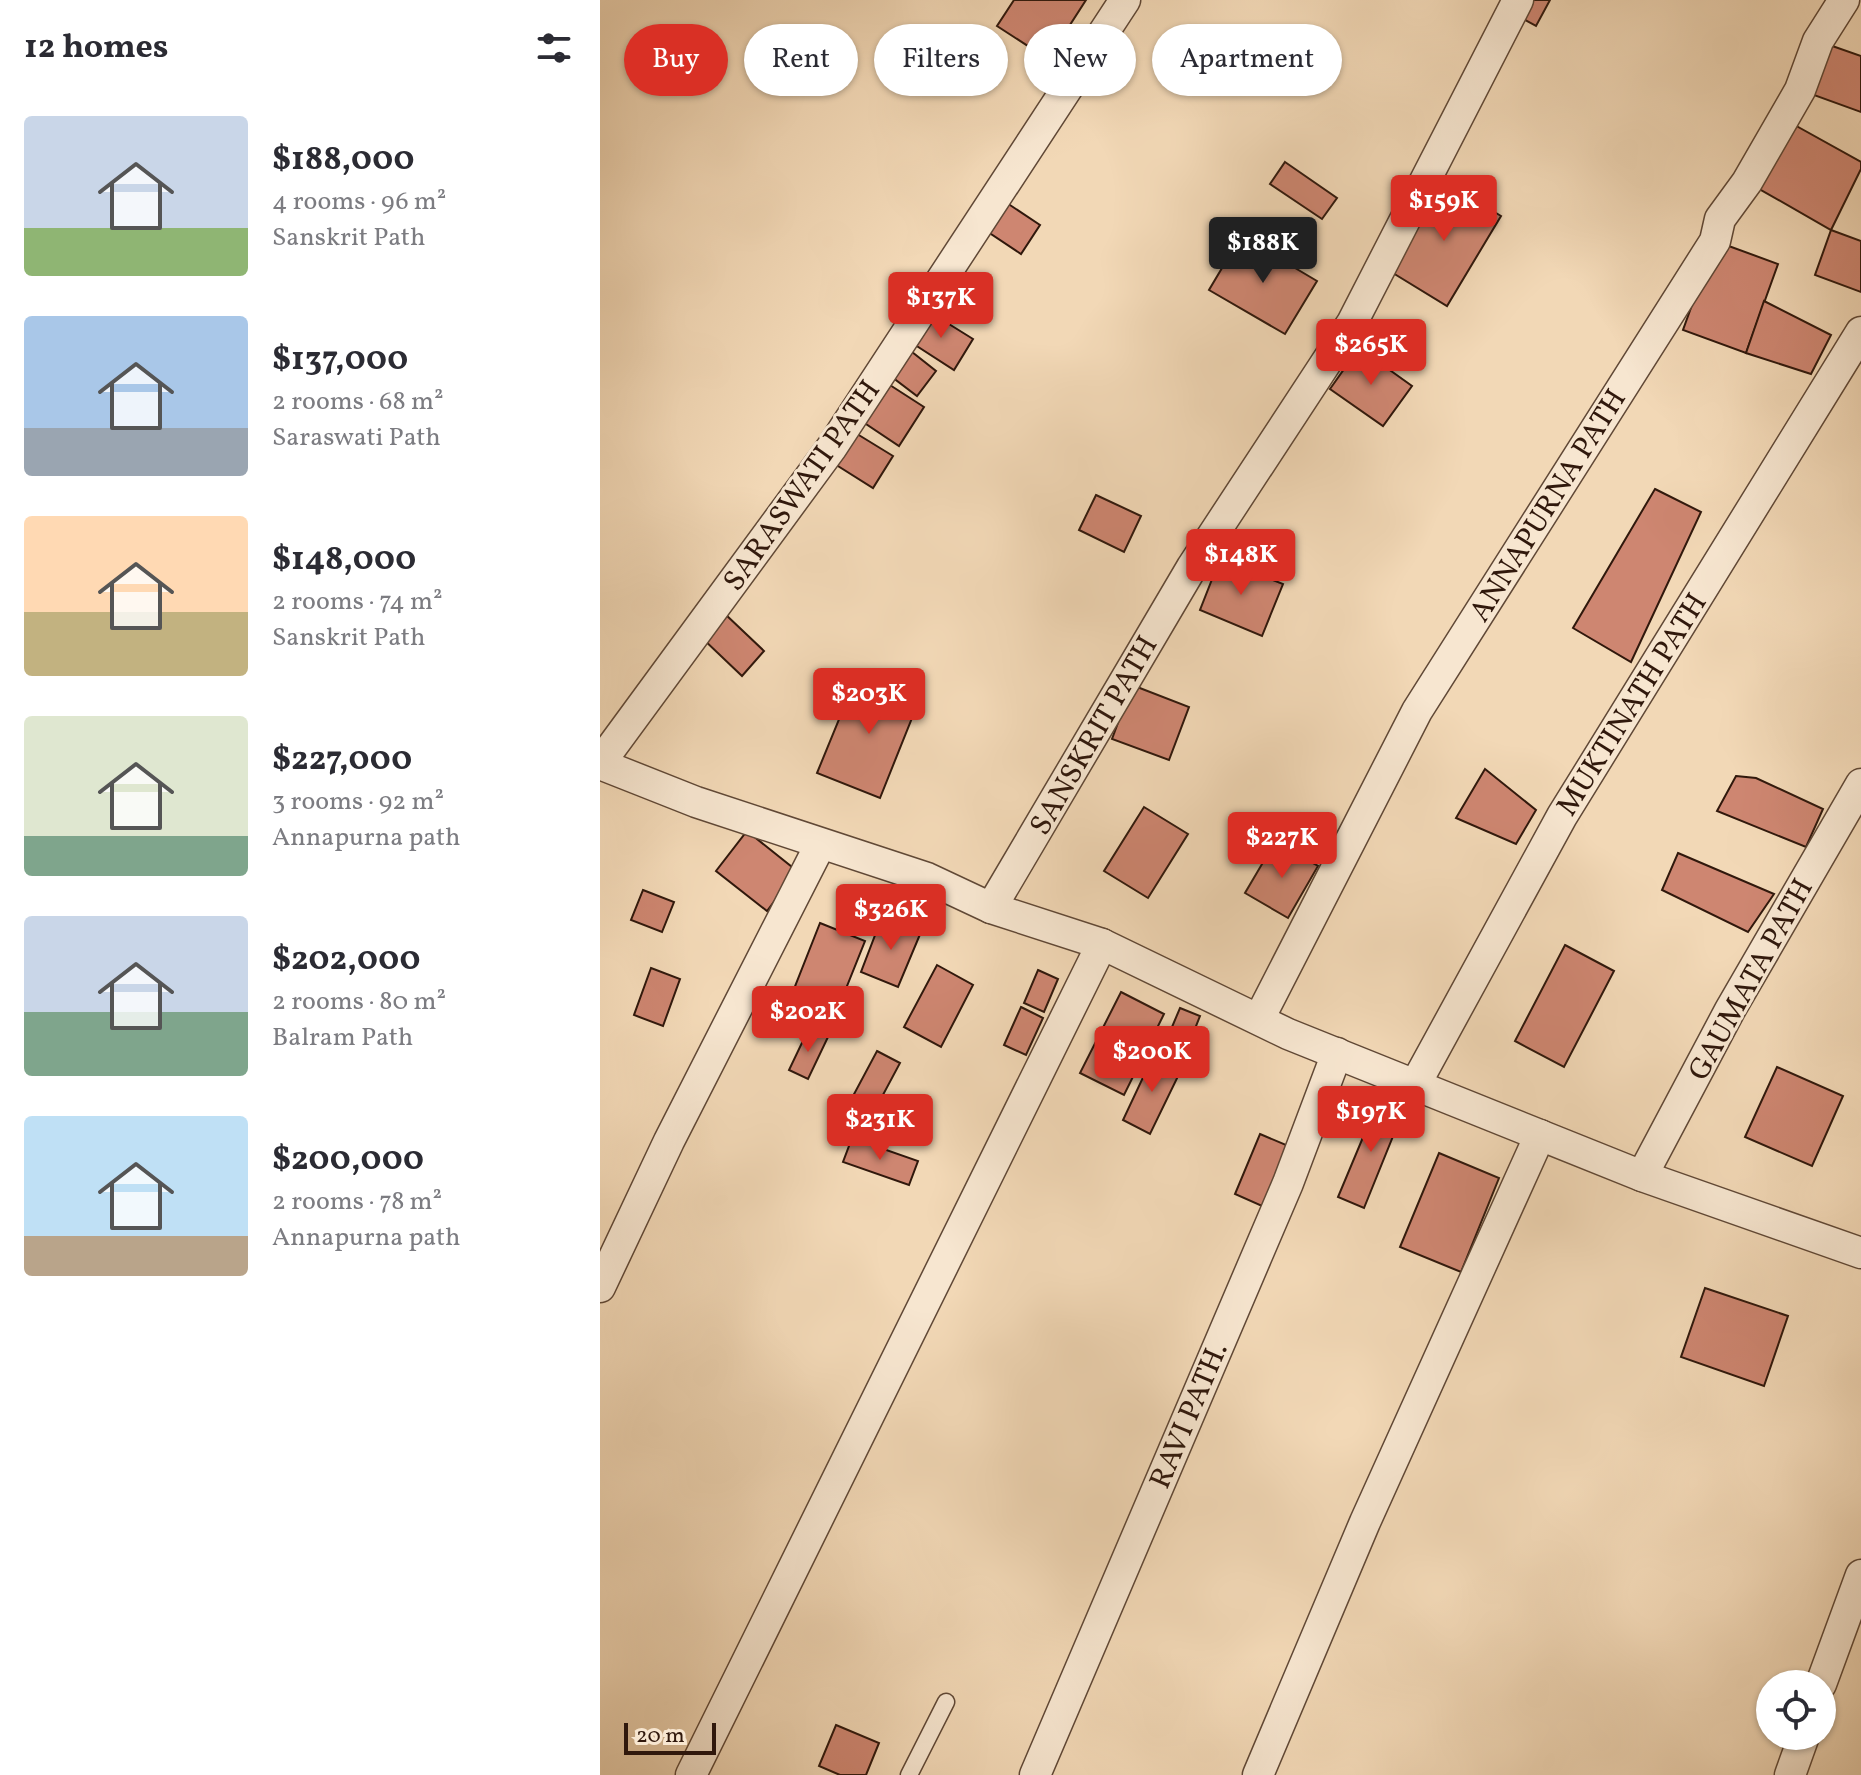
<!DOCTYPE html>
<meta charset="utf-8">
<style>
:root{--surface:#fff;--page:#f2f2f3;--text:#2b2b33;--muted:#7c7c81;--accent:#d93025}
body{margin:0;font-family:Vollkorn,serif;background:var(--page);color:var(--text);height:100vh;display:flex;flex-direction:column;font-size:30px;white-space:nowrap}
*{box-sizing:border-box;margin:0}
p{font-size:26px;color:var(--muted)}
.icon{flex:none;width:44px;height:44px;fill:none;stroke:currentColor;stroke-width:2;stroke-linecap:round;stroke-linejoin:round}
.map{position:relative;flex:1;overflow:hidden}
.details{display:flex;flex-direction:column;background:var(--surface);width:600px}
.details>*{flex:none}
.hud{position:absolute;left:24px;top:24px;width:760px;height:72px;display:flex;gap:16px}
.controls{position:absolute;left:1156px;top:1670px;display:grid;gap:16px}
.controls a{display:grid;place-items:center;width:80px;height:80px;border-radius:50%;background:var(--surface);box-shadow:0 2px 6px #0004;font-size:40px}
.scale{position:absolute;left:24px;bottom:20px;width:92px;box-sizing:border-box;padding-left:8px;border:4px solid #30180c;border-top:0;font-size:22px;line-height:28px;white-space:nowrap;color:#30180c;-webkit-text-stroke:6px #f7e6d0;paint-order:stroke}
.price{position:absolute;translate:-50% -68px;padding:0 18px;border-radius:8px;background:var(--accent);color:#fff;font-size:26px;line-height:52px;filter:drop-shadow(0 2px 4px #0008)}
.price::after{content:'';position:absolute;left:50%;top:48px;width:24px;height:18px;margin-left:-12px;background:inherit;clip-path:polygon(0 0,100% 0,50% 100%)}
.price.selected{background:#222;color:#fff}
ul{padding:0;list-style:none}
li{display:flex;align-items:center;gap:24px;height:200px;padding:0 24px}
li span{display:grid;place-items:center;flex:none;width:224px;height:160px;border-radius:8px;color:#555}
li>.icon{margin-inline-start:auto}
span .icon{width:96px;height:96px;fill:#fffc;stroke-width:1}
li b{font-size:34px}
h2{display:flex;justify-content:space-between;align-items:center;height:96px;padding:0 24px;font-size:34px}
.pill{padding:0 28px;border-radius:36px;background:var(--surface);box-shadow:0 2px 6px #0004;font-size:28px;line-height:72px}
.pill.selected{background:var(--accent);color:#fff}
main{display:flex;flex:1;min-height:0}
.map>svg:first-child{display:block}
.building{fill:#ce8671;stroke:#30180c;stroke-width:2}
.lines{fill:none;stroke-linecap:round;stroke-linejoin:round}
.service-casing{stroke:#604836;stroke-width:19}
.minor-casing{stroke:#604836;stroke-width:33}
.service{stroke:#f7e6d0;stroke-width:16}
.minor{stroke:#f7e6d0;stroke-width:30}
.labels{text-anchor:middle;stroke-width:6;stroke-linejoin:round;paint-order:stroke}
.street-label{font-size:30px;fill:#30180c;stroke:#f7e6d0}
</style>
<main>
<section class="details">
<h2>12 homes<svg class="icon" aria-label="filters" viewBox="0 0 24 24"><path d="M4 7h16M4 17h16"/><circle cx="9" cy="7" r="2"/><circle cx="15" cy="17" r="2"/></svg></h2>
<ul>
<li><span style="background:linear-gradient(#c9d6e8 70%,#8fb573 0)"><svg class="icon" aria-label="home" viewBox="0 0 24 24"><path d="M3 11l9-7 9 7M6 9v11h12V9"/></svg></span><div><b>$188,000</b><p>4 rooms · 96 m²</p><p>Sanskrit Path</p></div></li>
<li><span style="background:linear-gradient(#a9c7e8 70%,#9aa5b1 0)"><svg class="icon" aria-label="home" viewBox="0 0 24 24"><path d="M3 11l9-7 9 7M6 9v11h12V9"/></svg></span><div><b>$137,000</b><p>2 rooms · 68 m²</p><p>Saraswati Path</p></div></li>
<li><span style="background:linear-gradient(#ffd9b3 60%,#c2b280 0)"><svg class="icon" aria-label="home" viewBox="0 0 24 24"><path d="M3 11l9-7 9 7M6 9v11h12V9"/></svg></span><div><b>$148,000</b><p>2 rooms · 74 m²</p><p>Sanskrit Path</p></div></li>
<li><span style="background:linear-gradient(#dfe7d0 75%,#7fa58c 0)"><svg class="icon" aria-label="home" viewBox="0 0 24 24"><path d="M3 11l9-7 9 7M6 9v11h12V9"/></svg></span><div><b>$227,000</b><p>3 rooms · 92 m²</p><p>Annapurna path</p></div></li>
<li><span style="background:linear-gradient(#c9d6e8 60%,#7fa58c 0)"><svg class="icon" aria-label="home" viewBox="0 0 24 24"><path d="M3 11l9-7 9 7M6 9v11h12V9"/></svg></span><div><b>$202,000</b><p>2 rooms · 80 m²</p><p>Balram Path</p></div></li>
<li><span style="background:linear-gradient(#bfe0f5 75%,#b9a48a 0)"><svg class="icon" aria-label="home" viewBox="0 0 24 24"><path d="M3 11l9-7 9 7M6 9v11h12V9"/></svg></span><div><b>$200,000</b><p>2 rooms · 78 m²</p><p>Annapurna path</p></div></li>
</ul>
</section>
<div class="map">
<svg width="1261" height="1775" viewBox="0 0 1261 1775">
<rect width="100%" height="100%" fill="#f2d8b6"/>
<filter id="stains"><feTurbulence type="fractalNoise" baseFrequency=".0025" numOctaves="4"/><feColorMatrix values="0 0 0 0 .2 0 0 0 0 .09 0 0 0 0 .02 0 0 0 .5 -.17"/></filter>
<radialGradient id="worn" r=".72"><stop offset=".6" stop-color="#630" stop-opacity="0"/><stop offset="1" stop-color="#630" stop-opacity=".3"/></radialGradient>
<g class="building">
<path d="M 414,0 L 486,0 L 448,59 L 397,26 Z"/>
<path d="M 924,0 L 950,0 L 936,26 L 916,15 Z"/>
<path d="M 1218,41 L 1261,56 L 1261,112 L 1200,90 Z"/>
<path d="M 1182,118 L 1261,162 L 1261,169 L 1231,230 L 1147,182 Z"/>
<path d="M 685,162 L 737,198 L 722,219 L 670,184 Z"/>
<path d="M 842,180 L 901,216 L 847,306 L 788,270 Z"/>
<path d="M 398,197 L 440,225 L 421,254 L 379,226 Z"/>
<path d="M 1231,230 L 1261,241 L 1261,292 L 1215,275 Z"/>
<path d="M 641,236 L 717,281 L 685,334 L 609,290 Z"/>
<path d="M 1115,241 L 1178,264 L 1146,353 L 1083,330 Z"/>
<path d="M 1164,301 L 1231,335 L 1211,374 L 1146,353 Z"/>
<path d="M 328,311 L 373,339 L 354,370 L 309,341 Z"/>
<path d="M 307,348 L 336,371 L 317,396 L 288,374 Z"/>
<path d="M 759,348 L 812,386 L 783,426 L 730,389 Z"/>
<path d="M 279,378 L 324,407 L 299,446 L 254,416 Z"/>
<path d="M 249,429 L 293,456 L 273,488 L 230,461 Z"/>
<path d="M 1055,489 L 1101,512 L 1031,662 L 973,628 Z"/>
<path d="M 496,495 L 541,516 L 524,552 L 479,530 Z"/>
<path d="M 620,559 L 683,584 L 662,636 L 600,610 Z"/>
<path d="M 124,613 L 164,651 L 142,676 L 101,637 Z"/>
<path d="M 258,673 L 320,698 L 280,798 L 217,773 Z"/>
<path d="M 532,685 L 589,707 L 569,760 L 512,739 Z"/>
<path d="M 885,769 L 936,810 L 916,844 L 856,818 Z"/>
<path d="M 1136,776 L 1156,778 L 1223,809 L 1206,847 L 1117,811 Z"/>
<path d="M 544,807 L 588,834 L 548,898 L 504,871 Z"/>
<path d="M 147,831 L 197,871 L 167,911 L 116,871 Z"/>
<path d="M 675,842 L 718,866 L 688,918 L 645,893 Z"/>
<path d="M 1078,853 L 1174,894 L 1148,932 L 1062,890 Z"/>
<path d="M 43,890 L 74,902 L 62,932 L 31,920 Z"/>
<path d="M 282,917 L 321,932 L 298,987 L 261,972 Z"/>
<path d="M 220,923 L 265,941 L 239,1006 L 194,989 Z"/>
<path d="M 965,945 L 1014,971 L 964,1067 L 915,1041 Z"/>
<path d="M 337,965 L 373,985 L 341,1047 L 304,1027 Z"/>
<path d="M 51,968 L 80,979 L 63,1026 L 34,1015 Z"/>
<path d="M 438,970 L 458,979 L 444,1012 L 424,1003 Z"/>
<path d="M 521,992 L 564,1014 L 524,1095 L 480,1073 Z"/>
<path d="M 421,1007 L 443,1018 L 426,1055 L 404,1045 Z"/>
<path d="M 580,1008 L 600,1016 L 585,1054 L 564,1046 Z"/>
<path d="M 209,1028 L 228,1037 L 208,1079 L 189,1070 Z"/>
<path d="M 277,1051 L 300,1063 L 276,1108 L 253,1096 Z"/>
<path d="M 554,1054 L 582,1068 L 550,1134 L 523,1120 Z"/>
<path d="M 1177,1067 L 1243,1096 L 1212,1166 L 1145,1137 Z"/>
<path d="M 779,1099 L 804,1109 L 764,1208 L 738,1197 Z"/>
<path d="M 660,1134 L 698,1150 L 671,1210 L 635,1194 Z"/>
<path d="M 252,1138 L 318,1161 L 309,1185 L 243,1162 Z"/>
<path d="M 839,1153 L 899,1178 L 861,1272 L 800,1247 Z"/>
<path d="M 1105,1288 L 1188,1316 L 1164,1386 L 1081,1357 Z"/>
<path d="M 236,1725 L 279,1743 L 266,1775 L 240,1775 L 219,1766 Z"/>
</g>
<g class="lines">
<g class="service-casing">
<path id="service" d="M 309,1775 L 346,1702"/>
</g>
<g class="minor-casing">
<g id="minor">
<path d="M 0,763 L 232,447 L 525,0"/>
<path d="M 0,764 L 96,802 L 327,878 L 391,908 L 502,944 L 688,1034 L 1042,1176 L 1261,1253"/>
<path d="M 391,908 L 592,567 L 752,323 L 918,0"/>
<path d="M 660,1017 L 817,711 L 1115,241 L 1120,219 L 1147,182 L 1200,90 L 1218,41 L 1244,0"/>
<path d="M 815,1085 L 962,816 L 1261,332"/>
<path d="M 1042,1176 L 1130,1010 L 1261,784"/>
<path d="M 0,1287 L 69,1141 L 220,845"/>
<path d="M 1221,1684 L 1261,1575"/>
<path d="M 91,1775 L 502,944"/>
<path d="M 435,1775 L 688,1183 L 737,1053"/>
<path d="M 658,1775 L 765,1522 L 940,1135"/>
<path d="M 1190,1775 L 1204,1736"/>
</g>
</g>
<use href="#service" class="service"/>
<use href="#minor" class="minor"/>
</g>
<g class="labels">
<g class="street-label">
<text transform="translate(201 485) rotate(-55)" y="10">SARASWATI PATH</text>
<text transform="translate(947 505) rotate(-58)" y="10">ANNAPURNA PATH</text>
<text transform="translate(1031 704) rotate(-58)" y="10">MUKTINATH PATH</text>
<text transform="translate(493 735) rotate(-60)" y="10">SANSKRIT PATH</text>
<text transform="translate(1150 979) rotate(-61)" y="10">GAUMATA PATH</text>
<text transform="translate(588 1415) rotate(-67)" y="10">RAVI PATH.</text>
</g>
</g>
<rect width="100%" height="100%" filter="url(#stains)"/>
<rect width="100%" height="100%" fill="url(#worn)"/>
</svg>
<div class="controls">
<a><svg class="icon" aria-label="locate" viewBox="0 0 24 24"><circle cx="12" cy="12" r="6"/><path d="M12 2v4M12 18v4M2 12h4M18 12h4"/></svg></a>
</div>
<div class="scale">20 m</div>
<b class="price" style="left:844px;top:243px">$159K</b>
<b class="price selected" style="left:663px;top:285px">$188K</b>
<b class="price" style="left:341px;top:340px">$137K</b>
<b class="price" style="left:771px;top:387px">$265K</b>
<b class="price" style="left:641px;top:597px">$148K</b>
<b class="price" style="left:269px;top:736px">$203K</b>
<b class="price" style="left:682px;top:880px">$227K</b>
<b class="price" style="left:291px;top:952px">$326K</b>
<b class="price" style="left:208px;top:1054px">$202K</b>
<b class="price" style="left:552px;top:1094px">$200K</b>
<b class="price" style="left:771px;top:1154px">$197K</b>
<b class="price" style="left:280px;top:1162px">$231K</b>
<div class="hud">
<a class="pill selected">Buy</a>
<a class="pill">Rent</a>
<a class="pill">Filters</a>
<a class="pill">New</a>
<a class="pill">Apartment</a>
</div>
</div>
</main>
